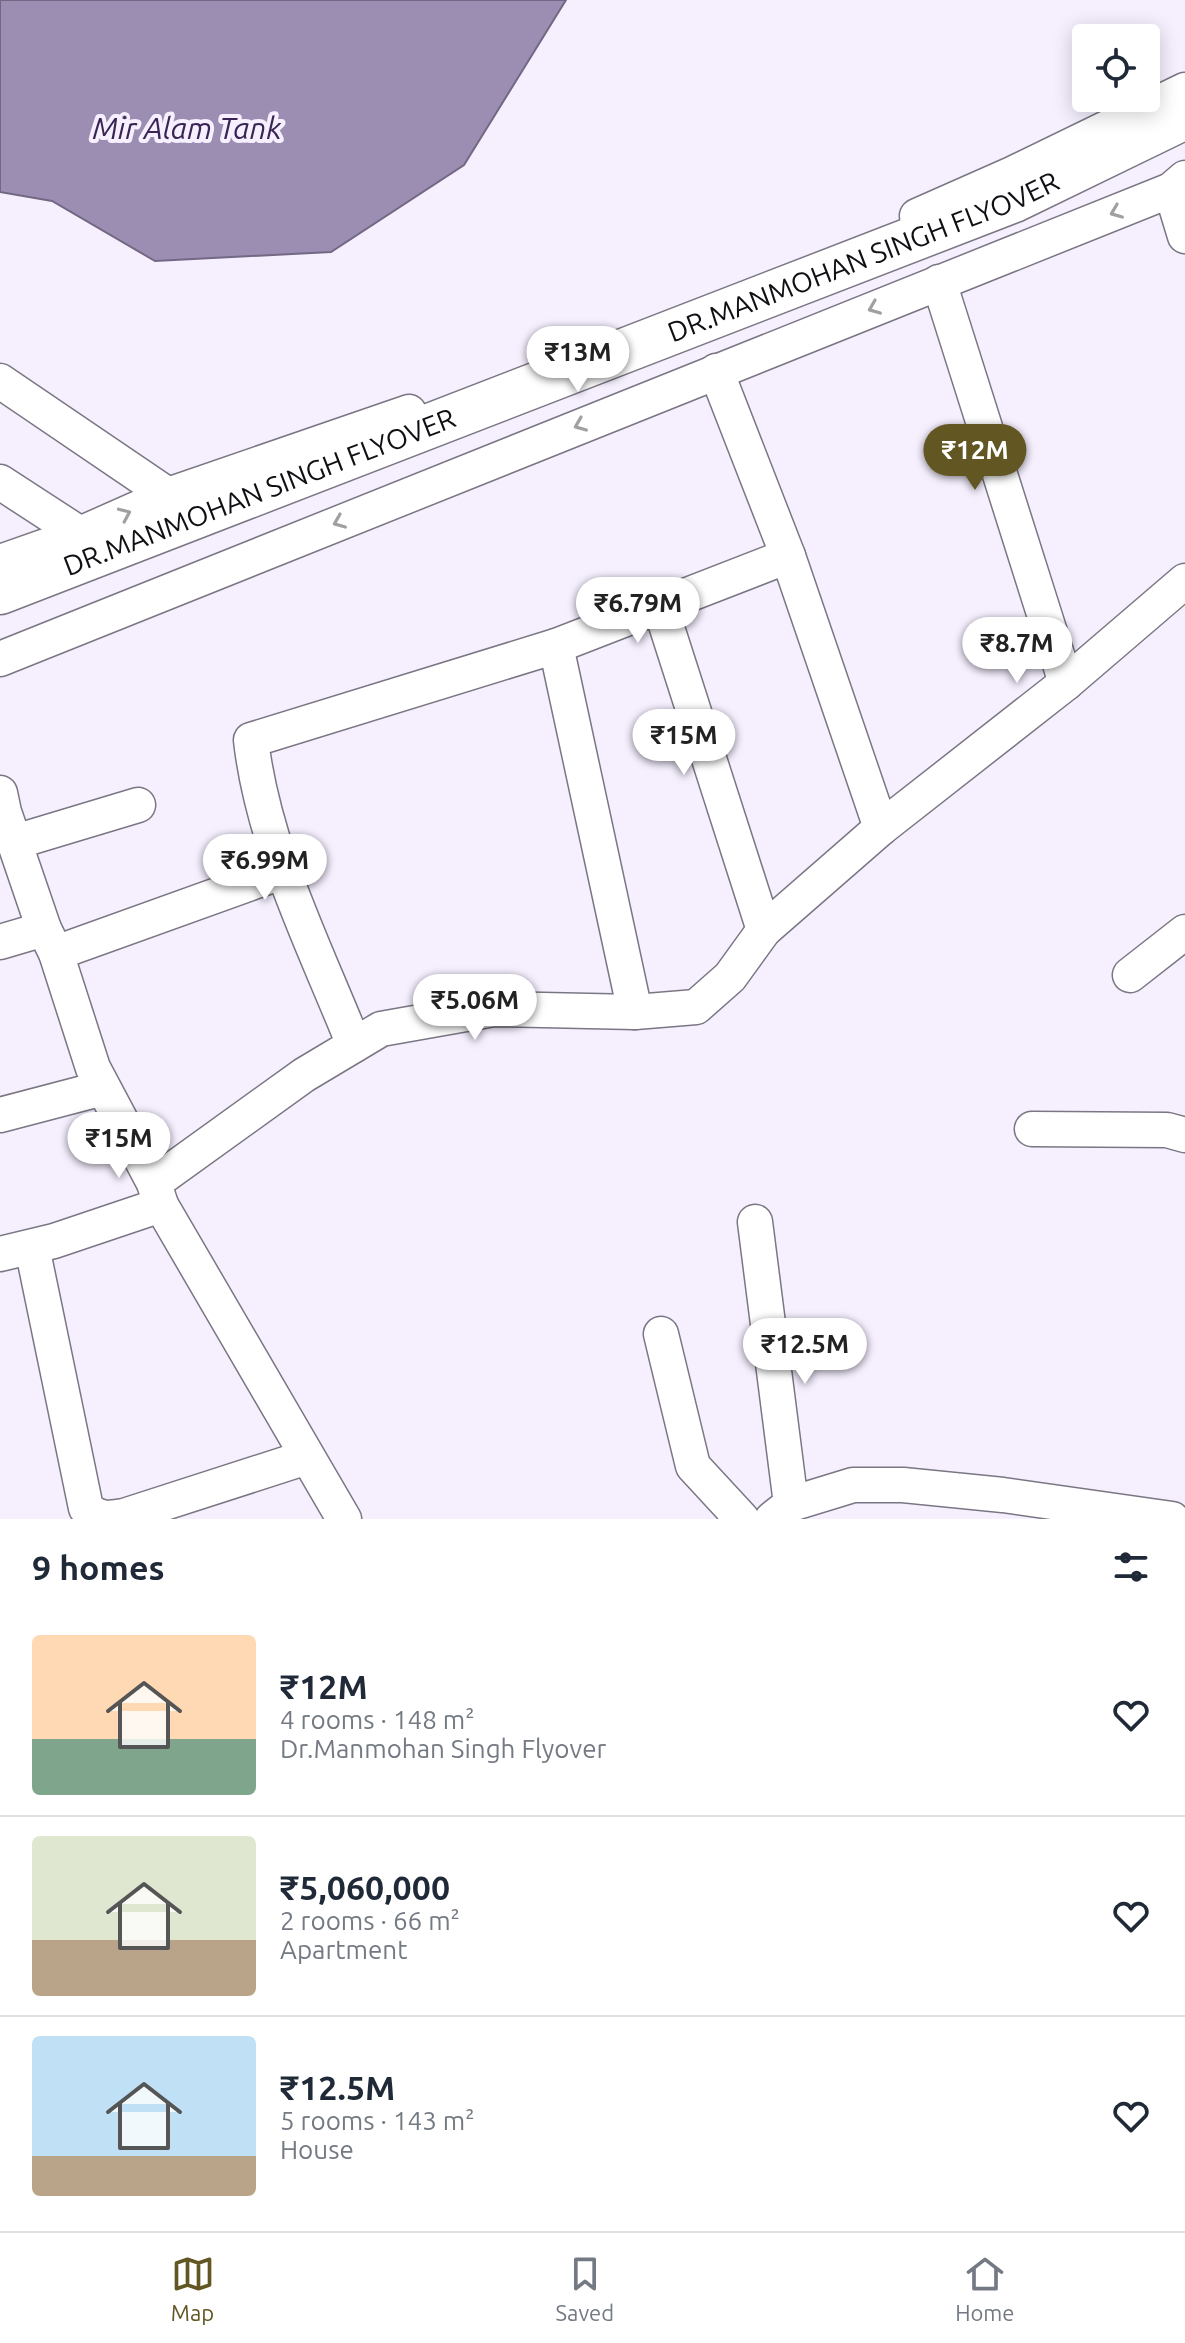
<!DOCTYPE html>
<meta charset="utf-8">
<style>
:root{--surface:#fff;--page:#f2f2f3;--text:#1f2937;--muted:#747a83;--line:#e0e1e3;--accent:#625623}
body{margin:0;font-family:Ubuntu,sans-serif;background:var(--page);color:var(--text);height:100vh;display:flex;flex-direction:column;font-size:30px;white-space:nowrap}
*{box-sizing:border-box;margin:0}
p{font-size:26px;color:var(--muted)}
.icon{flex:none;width:44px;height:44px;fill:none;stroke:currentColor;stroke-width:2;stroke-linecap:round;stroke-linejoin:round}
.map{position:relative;height:1519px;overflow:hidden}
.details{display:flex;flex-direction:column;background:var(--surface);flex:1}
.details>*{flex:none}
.fabs{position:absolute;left:1072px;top:24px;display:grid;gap:16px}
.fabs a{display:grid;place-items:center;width:88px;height:88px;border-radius:8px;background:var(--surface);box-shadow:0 4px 20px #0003;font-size:40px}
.price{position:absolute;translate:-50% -68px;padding:0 18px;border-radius:28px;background:#fff;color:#222;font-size:26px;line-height:52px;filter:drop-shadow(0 2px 4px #0008)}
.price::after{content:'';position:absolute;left:50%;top:48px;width:24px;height:18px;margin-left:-12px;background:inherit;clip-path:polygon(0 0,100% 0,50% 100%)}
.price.on{background:var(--accent);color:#fff}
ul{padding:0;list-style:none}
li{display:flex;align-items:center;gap:24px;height:200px;padding:0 32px}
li+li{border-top:2px solid var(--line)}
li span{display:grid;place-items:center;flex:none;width:224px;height:160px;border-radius:8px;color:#555}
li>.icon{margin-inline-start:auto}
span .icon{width:96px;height:96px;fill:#fffc;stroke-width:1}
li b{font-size:34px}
h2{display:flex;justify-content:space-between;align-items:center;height:96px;padding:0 32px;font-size:34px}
.dock{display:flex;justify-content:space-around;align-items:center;height:112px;border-top:2px solid var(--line);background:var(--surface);font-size:22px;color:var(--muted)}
.dock a{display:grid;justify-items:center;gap:4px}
.dock .on{color:var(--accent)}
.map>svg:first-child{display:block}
.water{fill:#9c8eb3;stroke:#726883;stroke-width:2}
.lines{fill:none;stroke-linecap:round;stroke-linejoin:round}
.minor-casing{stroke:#7a7683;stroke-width:37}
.highway-casing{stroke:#7a7683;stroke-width:47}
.minor{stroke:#fff;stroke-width:34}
.highway{stroke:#fff;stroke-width:44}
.oneway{stroke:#a09fa1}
.labels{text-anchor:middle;stroke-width:8;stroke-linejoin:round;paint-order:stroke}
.street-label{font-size:28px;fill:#110f14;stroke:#f5effe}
.water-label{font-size:30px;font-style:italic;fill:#392454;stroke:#f5effe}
</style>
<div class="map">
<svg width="1185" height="1519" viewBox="0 0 1185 1519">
<rect width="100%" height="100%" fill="#f5effe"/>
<path class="water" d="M 0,0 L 566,0 L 464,165 L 331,252 L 155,261 L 52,201 L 0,192 Z"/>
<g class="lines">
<g class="minor-casing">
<g id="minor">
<path d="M 1171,190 L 1185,236"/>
<path d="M 917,216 L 1012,174 L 1185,90"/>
<path d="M 939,282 L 1066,683"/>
<path d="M 716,371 L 788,556"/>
<path d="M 0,381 L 168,495"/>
<path d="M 0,482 L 80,534"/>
<path d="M 0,562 L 80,534 L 168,495 L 409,412"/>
<path d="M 660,606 L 764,930"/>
<path d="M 556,646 L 635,1012"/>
<path d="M 0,659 L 1171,190 L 1185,178"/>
<path d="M 0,793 L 4,812 L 44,929 L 56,953 L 93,1068 L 154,1183 L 161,1205 L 344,1519"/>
<path d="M 15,842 L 138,805"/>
<path d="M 0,942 L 44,929"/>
<path d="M 56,953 L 284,871"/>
<path d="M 1130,975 L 1185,932"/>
<path d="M 354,1045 C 315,947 263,846 251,740 L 556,646 L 788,556 L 881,828"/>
<path d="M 0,1115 L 103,1088"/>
<path d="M 1032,1129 L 1167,1130 L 1185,1135"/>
<path d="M 154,1183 L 304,1075 L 381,1029 L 494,1009 L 635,1012 L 696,1007 L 730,977 L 764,930 L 881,828 L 1066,683 L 1185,581"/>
<path d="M 755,1222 L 791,1504 L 772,1519"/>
<path d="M 32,1247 L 86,1508 C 98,1519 107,1519 124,1516 L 307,1457"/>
<path d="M 0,1254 L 54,1241 L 161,1205"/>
<path d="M 661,1334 L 693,1466 L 742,1519"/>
<path d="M 791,1504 L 853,1485 L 903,1485 L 1003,1495 L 1172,1519"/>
</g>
</g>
<g class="highway-casing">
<g id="highway">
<path id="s1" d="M 0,592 L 1014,200 L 1185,117"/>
</g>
</g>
<use href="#minor" class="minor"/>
<use href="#highway" class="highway"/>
</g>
<defs><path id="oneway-chevron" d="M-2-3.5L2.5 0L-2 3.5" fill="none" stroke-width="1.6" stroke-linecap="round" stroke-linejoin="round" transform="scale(2)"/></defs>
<g class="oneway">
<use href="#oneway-chevron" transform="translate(1116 212) rotate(158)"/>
<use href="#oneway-chevron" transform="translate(874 308) rotate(158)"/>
<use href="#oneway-chevron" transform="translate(580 425) rotate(158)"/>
<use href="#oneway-chevron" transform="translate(125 514) rotate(-24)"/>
<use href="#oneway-chevron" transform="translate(339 522) rotate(158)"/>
</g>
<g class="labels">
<g class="street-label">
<text dy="10" stroke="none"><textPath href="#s1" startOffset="926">DR.MANMOHAN SINGH FLYOVER</textPath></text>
<text dy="10" stroke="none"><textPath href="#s1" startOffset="278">DR.MANMOHAN SINGH FLYOVER</textPath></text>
</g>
<g class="water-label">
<text x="187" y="139">Mir Alam Tank</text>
</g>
</g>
</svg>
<div class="fabs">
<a><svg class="icon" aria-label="locate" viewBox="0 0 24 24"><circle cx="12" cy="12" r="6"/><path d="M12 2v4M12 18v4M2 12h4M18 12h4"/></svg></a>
</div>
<b class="price" style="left:578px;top:394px">₹13M</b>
<b class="price on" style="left:975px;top:492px">₹12M</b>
<b class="price" style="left:638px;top:645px">₹6.79M</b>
<b class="price" style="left:1017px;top:685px">₹8.7M</b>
<b class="price" style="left:684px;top:777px">₹15M</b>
<b class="price" style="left:265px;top:902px">₹6.99M</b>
<b class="price" style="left:475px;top:1042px">₹5.06M</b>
<b class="price" style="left:119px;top:1180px">₹15M</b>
<b class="price" style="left:805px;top:1386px">₹12.5M</b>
</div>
<section class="details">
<h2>9 homes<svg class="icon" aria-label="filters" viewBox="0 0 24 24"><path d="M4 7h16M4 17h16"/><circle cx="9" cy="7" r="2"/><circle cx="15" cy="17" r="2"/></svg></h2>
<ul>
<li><span style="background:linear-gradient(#ffd9b3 65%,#7fa58c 0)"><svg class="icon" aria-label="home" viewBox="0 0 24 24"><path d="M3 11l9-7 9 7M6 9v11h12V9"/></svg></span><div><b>₹12M</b><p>4 rooms · 148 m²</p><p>Dr.Manmohan Singh Flyover</p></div><svg class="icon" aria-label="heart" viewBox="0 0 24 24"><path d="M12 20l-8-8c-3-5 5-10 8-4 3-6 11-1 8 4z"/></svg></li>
<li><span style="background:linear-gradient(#dfe7d0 65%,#b9a48a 0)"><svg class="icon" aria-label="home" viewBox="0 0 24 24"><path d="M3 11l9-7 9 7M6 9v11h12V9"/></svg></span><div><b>₹5,060,000</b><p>2 rooms · 66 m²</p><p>Apartment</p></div><svg class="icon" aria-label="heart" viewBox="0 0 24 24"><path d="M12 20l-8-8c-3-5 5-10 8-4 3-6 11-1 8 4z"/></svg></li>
<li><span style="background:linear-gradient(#bfe0f5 75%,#b9a48a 0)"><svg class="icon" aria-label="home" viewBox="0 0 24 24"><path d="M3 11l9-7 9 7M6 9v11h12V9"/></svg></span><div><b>₹12.5M</b><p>5 rooms · 143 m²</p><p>House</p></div><svg class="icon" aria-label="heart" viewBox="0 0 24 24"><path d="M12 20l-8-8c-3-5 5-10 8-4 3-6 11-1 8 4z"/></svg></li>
</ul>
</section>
<nav class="dock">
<a class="on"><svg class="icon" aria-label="map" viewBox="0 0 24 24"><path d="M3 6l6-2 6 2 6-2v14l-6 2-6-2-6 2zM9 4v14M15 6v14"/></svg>Map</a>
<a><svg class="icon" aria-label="saved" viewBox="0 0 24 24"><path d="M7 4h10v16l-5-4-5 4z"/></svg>Saved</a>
<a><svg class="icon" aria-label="home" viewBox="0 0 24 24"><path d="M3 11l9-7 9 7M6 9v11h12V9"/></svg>Home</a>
</nav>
